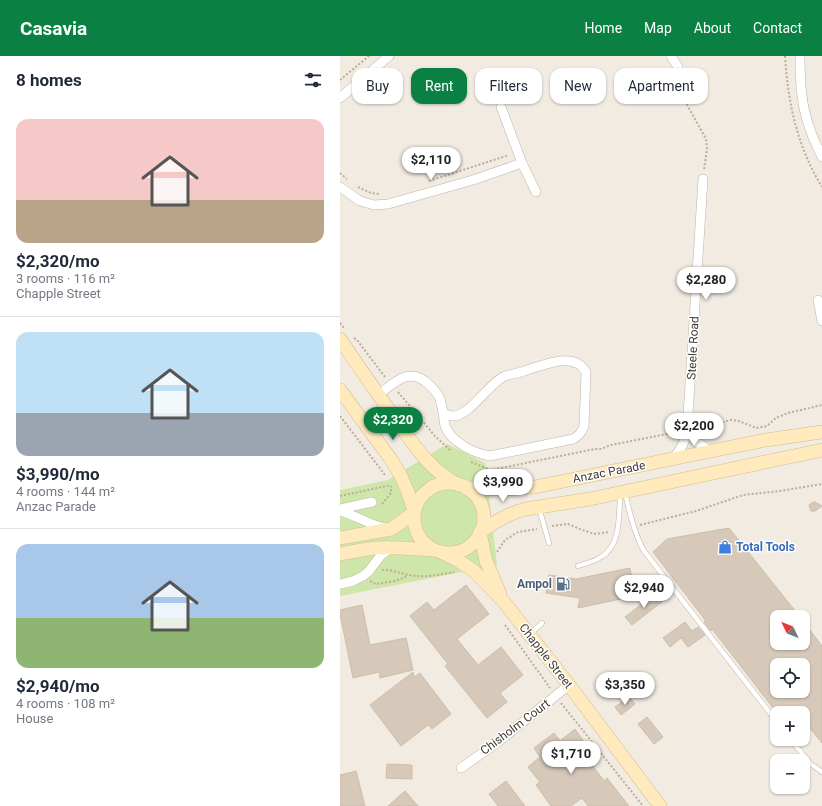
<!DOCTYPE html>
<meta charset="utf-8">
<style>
:root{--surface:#fff;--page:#f6f6f7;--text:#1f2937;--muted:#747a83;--line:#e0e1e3;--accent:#0b8043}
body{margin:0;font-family:Roboto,sans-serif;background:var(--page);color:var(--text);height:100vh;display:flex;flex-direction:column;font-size:15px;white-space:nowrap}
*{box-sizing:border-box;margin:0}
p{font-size:13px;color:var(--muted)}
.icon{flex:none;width:22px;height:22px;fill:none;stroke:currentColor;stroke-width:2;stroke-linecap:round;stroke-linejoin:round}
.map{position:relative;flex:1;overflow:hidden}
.details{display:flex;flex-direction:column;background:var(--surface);width:340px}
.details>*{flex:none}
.guide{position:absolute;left:12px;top:12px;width:380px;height:36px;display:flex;gap:8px}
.needle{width:26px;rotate:313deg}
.tools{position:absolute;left:430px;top:554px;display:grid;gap:8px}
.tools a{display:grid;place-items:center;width:40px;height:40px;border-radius:8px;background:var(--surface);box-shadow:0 1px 3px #0004;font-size:20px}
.price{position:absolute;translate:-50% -34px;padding:0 9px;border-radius:14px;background:#fff;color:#222;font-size:13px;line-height:26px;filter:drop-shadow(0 1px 2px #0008)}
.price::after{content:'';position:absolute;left:50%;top:24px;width:12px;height:9px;margin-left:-6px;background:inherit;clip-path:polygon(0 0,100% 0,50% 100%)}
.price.current{background:var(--accent);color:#fff}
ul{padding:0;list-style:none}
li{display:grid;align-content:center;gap:8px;height:212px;padding:0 16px}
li+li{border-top:1px solid var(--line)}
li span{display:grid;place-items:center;height:124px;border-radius:12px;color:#555}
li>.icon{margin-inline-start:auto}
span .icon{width:72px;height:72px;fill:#fffc;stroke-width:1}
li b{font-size:17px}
h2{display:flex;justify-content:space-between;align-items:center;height:48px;padding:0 16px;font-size:17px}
.pill{padding:0 14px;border-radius:12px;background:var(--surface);box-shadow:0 1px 3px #0004;font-size:14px;line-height:36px}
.pill.current{background:var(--accent);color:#fff}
header{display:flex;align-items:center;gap:24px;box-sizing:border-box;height:56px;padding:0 20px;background:var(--accent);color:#fff}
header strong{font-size:19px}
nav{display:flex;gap:22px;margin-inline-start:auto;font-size:14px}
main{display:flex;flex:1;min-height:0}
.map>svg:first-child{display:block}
.green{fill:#cfe6aa}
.building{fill:#d6c9ba;stroke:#cdbdab;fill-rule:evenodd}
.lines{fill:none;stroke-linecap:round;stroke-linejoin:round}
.lane-casing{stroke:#bfb5a8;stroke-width:5.5}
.street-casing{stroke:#bfb5a8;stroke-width:10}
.secondary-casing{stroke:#d2bc91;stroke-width:14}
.path{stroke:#bead96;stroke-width:2;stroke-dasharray:2 2;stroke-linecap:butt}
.lane{stroke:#fff;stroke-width:4.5}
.street{stroke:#fff;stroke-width:9}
.secondary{stroke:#ffeabe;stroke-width:13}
.labels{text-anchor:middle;stroke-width:3;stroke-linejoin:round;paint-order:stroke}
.street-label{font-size:12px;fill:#423b33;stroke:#fff}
.shop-label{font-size:12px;font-weight:bold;fill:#366cbe;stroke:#fff;text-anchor:start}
.service-label{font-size:12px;font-weight:bold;fill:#4e5e75;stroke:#fff;text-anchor:end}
</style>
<header>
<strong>Casavia</strong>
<nav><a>Home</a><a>Map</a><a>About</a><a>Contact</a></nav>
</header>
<main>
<section class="details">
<h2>8 homes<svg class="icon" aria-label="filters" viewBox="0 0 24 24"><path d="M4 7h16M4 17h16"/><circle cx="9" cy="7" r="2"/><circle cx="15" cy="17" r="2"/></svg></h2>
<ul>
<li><span style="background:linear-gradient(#f6c9c9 65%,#b9a48a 0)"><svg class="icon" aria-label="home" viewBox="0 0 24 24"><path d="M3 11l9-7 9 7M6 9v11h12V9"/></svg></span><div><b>$2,320/mo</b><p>3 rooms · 116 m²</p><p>Chapple Street</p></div></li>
<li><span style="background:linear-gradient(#bfe0f5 65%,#9aa5b1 0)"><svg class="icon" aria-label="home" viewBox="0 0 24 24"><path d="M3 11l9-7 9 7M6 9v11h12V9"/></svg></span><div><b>$3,990/mo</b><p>4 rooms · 144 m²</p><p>Anzac Parade</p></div></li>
<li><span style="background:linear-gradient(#a9c7e8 60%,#8fb573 0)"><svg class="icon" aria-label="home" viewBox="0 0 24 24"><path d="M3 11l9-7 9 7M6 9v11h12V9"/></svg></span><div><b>$2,940/mo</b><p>4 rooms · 108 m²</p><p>House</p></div></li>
</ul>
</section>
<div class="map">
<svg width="482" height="750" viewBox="0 0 482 750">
<rect width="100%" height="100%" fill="#f1ebe2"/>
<path class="green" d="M 107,388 L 145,407 L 157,509 L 0,540 L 0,434 L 48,424 Z"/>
<g class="building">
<path d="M 473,446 L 475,446 L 482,450 L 475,455 L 471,455 L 469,449 Z"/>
<path d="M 389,472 L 460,561 L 437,561 L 437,587 L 463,587 L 463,565 L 482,590 L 482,687 L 469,671 L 463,676 L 463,657 L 437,657 L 372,573 L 371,575 L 364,566 L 366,565 L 313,496 L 327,483 ZM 437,609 L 463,609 L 463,635 L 437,635 Z"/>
<path d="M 290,512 L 295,540 L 238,552 L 240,542 L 206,537 L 209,519 L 236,523 Z"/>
<path d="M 126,529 L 149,558 L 117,583 L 138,609 L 161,591 L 183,619 L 160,637 L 167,646 L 147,662 L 105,610 L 108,608 L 70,560 L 87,546 L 94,554 Z"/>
<path d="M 316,537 L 323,545 L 292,569 L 285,561 Z"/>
<path d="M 22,549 L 30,589 L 66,582 L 73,614 L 40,622 L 39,616 L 13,622 L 0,558 L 0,554 Z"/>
<path d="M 345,566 L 352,575 L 358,571 L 365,579 L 348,591 L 341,582 L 330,591 L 323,582 Z"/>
<path d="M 73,616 L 74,621 L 80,617 L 111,658 L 92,673 L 88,669 L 61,690 L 30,649 Z"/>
<path d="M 289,641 L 295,648 L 281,659 L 275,651 Z"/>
<path d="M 307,661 L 323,681 L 314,688 L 298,668 Z"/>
<path d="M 235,673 L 247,690 L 241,694 L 264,725 L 267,722 L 289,750 L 248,750 L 242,742 L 231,750 L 211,750 L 196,729 L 200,726 L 188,711 L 200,701 L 194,692 L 214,677 L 220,685 Z"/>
<path d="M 47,708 L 72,709 L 72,723 L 46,722 Z"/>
<path d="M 16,715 L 25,750 L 0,750 L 0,719 Z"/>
<path d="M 166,725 L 185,750 L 158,750 L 149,738 Z"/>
<path d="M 65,735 L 78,750 L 48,750 Z"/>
</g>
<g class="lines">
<g class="lane-casing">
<g id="lane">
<path d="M 285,437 C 290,457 294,477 304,495 L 437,666"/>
<path d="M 199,452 L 209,487"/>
<path d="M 238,510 C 246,507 254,506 261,501 C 281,490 279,459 280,438"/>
<path d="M 190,578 L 202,567"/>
<path d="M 450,683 L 471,708 L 482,716"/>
</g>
</g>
<g class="street-casing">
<g id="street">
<path d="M 331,0 L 338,11"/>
<path d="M 460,0 C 460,24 461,50 470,73 C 473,83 478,92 482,101"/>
<path d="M 0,42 L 49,0"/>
<path d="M 161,51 L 182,107 L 196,136"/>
<path d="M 0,131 L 20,145 L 34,149 L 48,148 L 133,124 L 182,107"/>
<path d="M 478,244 L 482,265"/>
<path d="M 38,339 C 53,328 68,311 86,326 C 92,331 97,336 100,343 C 101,348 103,353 103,358 C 104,362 104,366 105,370 C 112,387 134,397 150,400 L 233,383 C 239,380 241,377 244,370 L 246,316 C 234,294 202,310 184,315 C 177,318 169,318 163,321 C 148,329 129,361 112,360 C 110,360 106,358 103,357"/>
<path d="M 349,371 C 351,385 359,388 371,395"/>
<path d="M 332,403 C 340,395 346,386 347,374 L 363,123"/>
<path d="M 0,453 L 32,446"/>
<path d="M 0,455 C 16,459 29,469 45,472"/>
<path d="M 0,528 L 13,525 L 23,520 L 29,515 L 41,499 L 51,492"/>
<path d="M 121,712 L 158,686 L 229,629"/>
</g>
</g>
<g class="secondary-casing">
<g id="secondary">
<path d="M 0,283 C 16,307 33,331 49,354 C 68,380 88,414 117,428"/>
<path d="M 0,334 L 50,402 L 60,418 L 67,434 L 74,454"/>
<circle cx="109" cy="462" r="35"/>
<path d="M 126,432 L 165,433 L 195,431 L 371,395 L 426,384 L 482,376"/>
<path d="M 140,476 C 155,466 169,457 186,453 L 250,443 L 482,394"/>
<path d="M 140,477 L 146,505 L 160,538"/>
<path d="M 0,482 L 51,473 L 60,467 L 73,457"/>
<path d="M 101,496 L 119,505 L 134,515 L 164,546 L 229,629 L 320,750"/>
<path d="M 0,498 C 12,496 25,493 37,492 C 56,491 75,493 94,494"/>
</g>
</g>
<g class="path">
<path d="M 445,0 C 448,47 457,90 482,131"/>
<path d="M 331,17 L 330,18 L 366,83 L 367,93 L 364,114"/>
<path d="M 0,24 L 29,0"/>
<path d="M 0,117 L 7,123"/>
<path d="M 89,125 L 169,99"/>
<path d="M 18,131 L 31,137 L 39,138"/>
<path d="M 0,267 L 4,272"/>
<path d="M 14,282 L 17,284 L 45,321"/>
<path d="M 58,336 L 95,380 L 111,395"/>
<path d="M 0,360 L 45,419"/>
<path d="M 359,372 L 374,369 L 383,366 L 391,364 L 399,365 L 416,372 L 427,370 L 436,362 L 448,357 L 482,349"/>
<path d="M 131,406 L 151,414 L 255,393 L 261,393 L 271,389 L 337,376"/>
<path d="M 0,440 L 51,429"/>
<path d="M 42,448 L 51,437 L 51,430"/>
<path d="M 300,469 L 356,455 L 403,439 L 440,435 L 482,428"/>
<path d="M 212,470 L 228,468 L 240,473 L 254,478 L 269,476"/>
<path d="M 157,496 L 165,484 L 178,476 L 197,473"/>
<path d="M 42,514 C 52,513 60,518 70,519 C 84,522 99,519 114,516"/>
<path d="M 30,525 L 36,528 L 55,525 L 68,520"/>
<path d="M 165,569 L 210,632"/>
<path d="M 221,647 L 303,750"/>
</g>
<use href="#lane" class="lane"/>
<use href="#street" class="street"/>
<use href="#secondary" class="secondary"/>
</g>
<defs>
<g id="shop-bare" transform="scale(1.08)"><path d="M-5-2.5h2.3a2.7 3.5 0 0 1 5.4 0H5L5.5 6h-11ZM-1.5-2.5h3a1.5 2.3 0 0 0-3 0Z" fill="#3f7fe0" stroke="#fff" stroke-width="2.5" paint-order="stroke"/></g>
<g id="fuel-bare" transform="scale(1.08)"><path d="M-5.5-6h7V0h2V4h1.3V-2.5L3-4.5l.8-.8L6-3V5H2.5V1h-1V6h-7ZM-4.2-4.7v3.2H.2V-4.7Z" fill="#5c6f8a" stroke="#fff" stroke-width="2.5" paint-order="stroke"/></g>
</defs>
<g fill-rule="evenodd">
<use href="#shop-bare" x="385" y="491"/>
<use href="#fuel-bare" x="223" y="528"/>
</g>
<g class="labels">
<g class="street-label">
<text transform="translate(353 292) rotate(-87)" y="4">Steele Road</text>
<text transform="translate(269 416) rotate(-11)" y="4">Anzac Parade</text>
<text transform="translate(206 600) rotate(52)" y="4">Chapple Street</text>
<text transform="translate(175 671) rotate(-37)" y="4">Chisholm Court</text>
</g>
<g class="shop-label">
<text x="396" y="495">Total Tools</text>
</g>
<g class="service-label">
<text x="212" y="532">Ampol</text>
</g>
</g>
</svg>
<div class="tools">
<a><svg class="needle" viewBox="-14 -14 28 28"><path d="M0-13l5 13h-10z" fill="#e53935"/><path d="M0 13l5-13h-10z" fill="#747a83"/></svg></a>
<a><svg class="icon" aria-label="locate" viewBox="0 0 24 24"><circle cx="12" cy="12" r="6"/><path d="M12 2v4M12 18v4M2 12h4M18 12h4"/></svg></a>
<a>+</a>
<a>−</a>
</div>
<b class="price" style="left:91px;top:125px">$2,110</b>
<b class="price" style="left:366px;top:245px">$2,280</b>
<b class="price current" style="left:53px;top:385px">$2,320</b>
<b class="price" style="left:354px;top:391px">$2,200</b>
<b class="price" style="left:163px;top:447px">$3,990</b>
<b class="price" style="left:304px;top:553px">$2,940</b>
<b class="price" style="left:285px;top:650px">$3,350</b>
<b class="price" style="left:231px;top:719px">$1,710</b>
<div class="guide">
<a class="pill">Buy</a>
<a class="pill current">Rent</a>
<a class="pill">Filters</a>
<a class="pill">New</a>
<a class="pill">Apartment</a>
</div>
</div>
</main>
